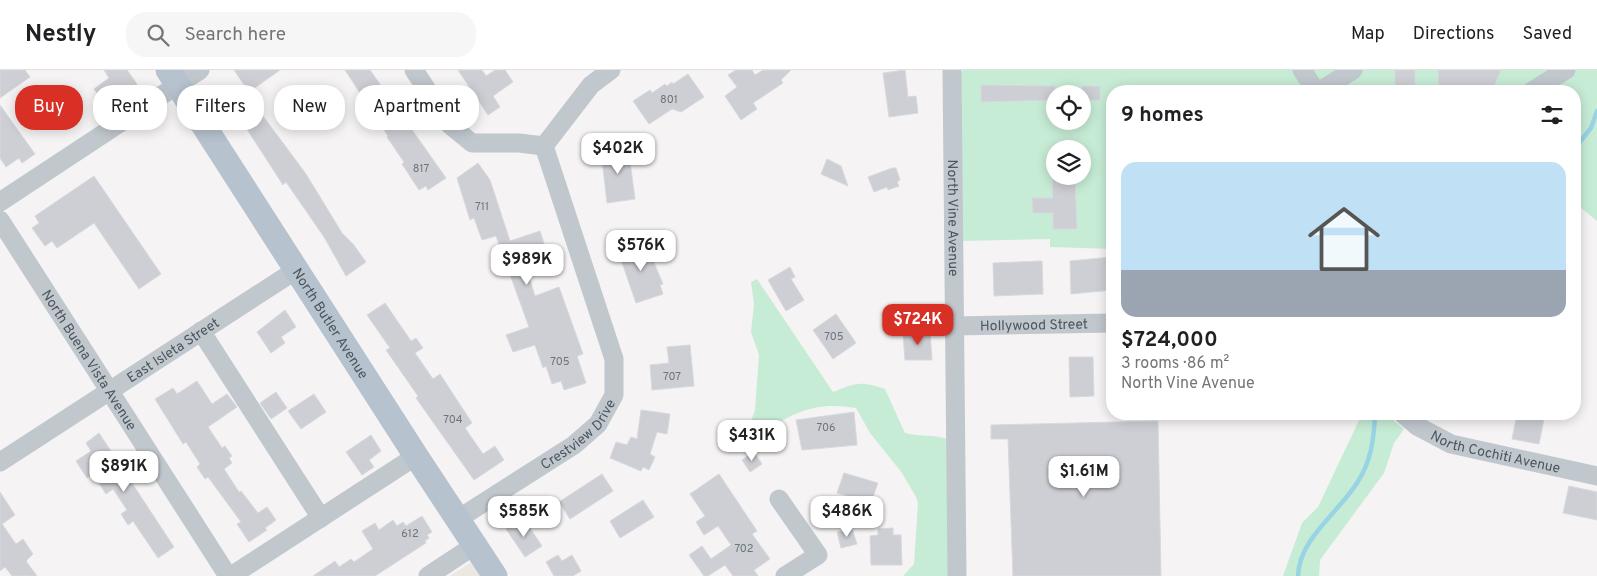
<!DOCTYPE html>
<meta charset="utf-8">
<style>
:root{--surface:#fff;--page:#f6f6f6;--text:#202124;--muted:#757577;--line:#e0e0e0;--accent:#d93025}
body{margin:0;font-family:Overpass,sans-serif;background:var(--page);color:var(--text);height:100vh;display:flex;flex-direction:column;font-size:19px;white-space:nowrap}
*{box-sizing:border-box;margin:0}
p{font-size:16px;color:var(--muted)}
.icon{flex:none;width:28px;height:28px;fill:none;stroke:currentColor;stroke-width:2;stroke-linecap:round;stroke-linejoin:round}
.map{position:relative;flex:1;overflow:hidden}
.details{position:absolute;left:1106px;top:15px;width:475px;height:335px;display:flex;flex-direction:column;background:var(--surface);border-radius:20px;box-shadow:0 2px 12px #0003}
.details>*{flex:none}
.guide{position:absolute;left:15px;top:15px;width:475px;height:45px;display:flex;gap:10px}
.tools{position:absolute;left:1046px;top:15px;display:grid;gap:10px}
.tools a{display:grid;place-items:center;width:45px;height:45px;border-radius:50%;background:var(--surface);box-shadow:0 2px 12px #0003;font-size:25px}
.price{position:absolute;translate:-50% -42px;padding:0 11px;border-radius:10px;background:#fff;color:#222;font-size:16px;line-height:32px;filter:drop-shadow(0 1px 2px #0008)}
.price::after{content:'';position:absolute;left:50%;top:30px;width:15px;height:11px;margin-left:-8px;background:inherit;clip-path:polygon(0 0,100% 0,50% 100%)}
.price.selected{background:var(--accent);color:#fff}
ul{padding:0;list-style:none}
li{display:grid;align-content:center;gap:10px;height:265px;padding:0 15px}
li+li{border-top:1px solid var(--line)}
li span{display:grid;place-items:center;height:155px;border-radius:15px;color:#555}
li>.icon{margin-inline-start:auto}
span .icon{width:90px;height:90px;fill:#fffc;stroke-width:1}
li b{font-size:21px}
h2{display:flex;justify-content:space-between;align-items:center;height:60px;padding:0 15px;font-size:21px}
.tag{padding:0 18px;border-radius:20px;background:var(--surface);box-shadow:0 2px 12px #0003;font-size:18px;line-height:45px}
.tag.selected{background:var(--accent);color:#fff}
header{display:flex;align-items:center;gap:30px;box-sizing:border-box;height:70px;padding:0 25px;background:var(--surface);border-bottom:1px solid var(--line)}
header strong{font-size:24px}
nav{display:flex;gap:28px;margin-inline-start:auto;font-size:18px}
.search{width:350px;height:45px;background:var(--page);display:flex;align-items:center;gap:12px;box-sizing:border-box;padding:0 18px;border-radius:20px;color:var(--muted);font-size:19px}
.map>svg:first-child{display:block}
.commercial{fill:#eae8e1}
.green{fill:#c7ecd6;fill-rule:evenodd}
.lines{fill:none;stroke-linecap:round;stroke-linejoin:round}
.stream{stroke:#99d4e5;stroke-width:4.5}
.building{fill:#cdcfd4;stroke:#d7d9dd}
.minor{stroke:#c0c7cd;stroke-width:19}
.major{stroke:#b6c2ce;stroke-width:25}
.labels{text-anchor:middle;stroke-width:4.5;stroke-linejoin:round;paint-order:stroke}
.number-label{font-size:11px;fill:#6c747c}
.street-label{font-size:14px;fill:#4c565e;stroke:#fff}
</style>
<header>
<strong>Nestly</strong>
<div class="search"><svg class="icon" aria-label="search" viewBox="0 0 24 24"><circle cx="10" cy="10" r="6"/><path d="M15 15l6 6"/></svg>Search here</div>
<nav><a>Map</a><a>Directions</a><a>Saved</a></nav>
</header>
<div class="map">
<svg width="1597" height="506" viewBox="0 0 1597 506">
<rect width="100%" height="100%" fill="#f5f3f3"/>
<path class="commercial" d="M 472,492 L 483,506 L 450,506 L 470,493 Z"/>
<g class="green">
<path d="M 963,0 L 1597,0 L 1597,151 L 1575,133 L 1575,21 L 1112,21 L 1112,179 L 1050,177 L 1050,169 L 961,171 L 961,3 ZM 1055,24 L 1082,24 L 1082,51 L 1055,51 ZM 1055,79 L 1082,79 L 1082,106 L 1055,106 Z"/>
<path d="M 757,209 L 833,322 C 857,312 861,311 885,319 L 905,363 C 920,367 933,364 947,369 L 948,506 L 903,506 L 914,494 L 918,433 L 916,427 L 902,403 L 870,363 L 856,338 C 816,331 791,342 760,366 L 753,364 L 750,354 L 755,340 L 759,285 L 751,262 L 754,234 L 751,212 Z"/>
<path d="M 1362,344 L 1386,344 L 1404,359 L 1394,373 L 1384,403 L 1320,490 L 1319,506 L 1283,506 L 1302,453 L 1318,437 Z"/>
</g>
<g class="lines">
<g class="stream">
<path d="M 1575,78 L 1591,58 L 1597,41"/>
<path d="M 1298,506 C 1299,469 1338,443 1357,413 C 1371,392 1374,369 1375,344"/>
</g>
</g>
<g class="building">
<path d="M 0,0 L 25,0 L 30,7 L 0,28 Z"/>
<path d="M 104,0 L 127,0 L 137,14 L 136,17 L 121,27 L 119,24 L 104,33 L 94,19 L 109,8 Z"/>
<path d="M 234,0 L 280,0 L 249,22 Z"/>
<path d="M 345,0 L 370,0 L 446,108 L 428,120 L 426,116 L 419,120 L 402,94 L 404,92 L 387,67 L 388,66 Z"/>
<path d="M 458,0 L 482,0 L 486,6 L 495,0 L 505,0 L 513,12 L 493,26 L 500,37 L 488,45 Z"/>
<path d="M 736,0 L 752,0 L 755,5 L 763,0 L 791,0 L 781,10 L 783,13 L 753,33 L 757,39 L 741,50 L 725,26 L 737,17 L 728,5 Z"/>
<path d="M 905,0 L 908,27 L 916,26 L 918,43 L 889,47 L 883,3 Z"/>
<rect x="1395" y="0" width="20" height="21"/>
<path d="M 1438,0 L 1501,0 L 1492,21 L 1439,21 Z"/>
<path d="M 688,4 L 704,27 L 681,42 L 672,39 L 649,54 L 633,31 L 650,20 L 652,23 L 665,14 L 667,16 L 672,12 L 673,14 Z"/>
<path d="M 981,15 L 1055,16 L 1055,30 L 981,32 Z"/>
<rect x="1082" y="16" width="18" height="14"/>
<path d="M 0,35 L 35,84 L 22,93 L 19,88 L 6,97 L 0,88 Z"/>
<path d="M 257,38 L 306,104 L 342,163 L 353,174 L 366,192 L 346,206 L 324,167 L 286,112 L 283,115 L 241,50 Z"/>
<path d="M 628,77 L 635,129 L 607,133 L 601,80 Z"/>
<path d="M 827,89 L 841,96 L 848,116 L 821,104 Z"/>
<path d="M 478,93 L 490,110 L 510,171 L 540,161 L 548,186 L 525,194 L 535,226 L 559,217 L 583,284 L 577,286 L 586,313 L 564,320 L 561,311 L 552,314 L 546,296 L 543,298 L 535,275 L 513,282 L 506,265 L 529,257 L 496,166 L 482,170 L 474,148 L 470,150 L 457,108 Z"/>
<path d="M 892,98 L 896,98 L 900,110 L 897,112 L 899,116 L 888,120 L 887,117 L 874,122 L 868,107 Z"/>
<path d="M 94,106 L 161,204 L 139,219 L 94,153 L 57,178 L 52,171 L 45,176 L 32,158 L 39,153 L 35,146 Z"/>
<path d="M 1075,109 L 1077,159 L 1053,159 L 1053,143 L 1033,143 L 1032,128 L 1053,128 L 1052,110 Z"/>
<path d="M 645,171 L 663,214 L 660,215 L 663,224 L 636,233 L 618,181 Z"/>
<path d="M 1112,187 L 1112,220 L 1071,224 L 1070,191 Z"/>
<path d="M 1042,191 L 1043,224 L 994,226 L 993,193 Z"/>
<path d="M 790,197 L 795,207 L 791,209 L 804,230 L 786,241 L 768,210 Z"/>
<path d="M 385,233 L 411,271 L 416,268 L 423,278 L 415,283 L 433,309 L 440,304 L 472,353 L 465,358 L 483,384 L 495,376 L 504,390 L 474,410 L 416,328 L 418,326 L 386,280 L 390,278 L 367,245 Z"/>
<path d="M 285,240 L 296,257 L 281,267 L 285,273 L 271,283 L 257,262 Z"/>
<path d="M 836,244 L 856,273 L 833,289 L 813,260 Z"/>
<path d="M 930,262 L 932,290 L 905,290 L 903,264 Z"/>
<path d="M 690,275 L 694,316 L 652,320 L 650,295 L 669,293 L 667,277 Z"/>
<path d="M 1069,287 L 1093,287 L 1094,326 L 1070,327 Z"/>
<path d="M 197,311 L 212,334 L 227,324 L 237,337 L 208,357 L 222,378 L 225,376 L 232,386 L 229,388 L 232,393 L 224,399 L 239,422 L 241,421 L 258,443 L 267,437 L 276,450 L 265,458 L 267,460 L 249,472 L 237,454 L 241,452 L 208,407 L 205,409 L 197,397 L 200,394 L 186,372 L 183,374 L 155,329 L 173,318 L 177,324 Z"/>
<path d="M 276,322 L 287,338 L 271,349 L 260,333 Z"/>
<path d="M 314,324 L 326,342 L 301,359 L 288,341 Z"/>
<path d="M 641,340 L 670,344 L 667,364 L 657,362 L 650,384 L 655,387 L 649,400 L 643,397 L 641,401 L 610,388 L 616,372 L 627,375 L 631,367 L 637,369 Z"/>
<path d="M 854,342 L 857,375 L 802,380 L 796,350 Z"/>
<path d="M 1517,344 L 1545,344 L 1539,374 L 1512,369 Z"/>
<path d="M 1158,351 L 1161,506 L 1013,506 L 1008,369 L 991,369 L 991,355 Z"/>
<path d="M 99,363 L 174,477 L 158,488 L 133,451 L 128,455 L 121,444 L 127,440 L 113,419 L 106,424 L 93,404 L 87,408 L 76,391 L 91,381 L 86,373 Z"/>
<path d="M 371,365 L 381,381 L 369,390 L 374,397 L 362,405 L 346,382 Z"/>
<path d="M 754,382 L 762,394 L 750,402 L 742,390 Z"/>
<path d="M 844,403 L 878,413 L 869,437 L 852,431 L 853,427 L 837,423 Z"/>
<path d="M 602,404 L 613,421 L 570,449 L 559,432 Z"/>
<path d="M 719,404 L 757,461 L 752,464 L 770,489 L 754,500 L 758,506 L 733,506 L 725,495 L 708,506 L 704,506 L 689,485 L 702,476 L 711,489 L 731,475 L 718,456 L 704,465 L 696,452 L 705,446 L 690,424 Z"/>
<path d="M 1569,416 L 1597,422 L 1597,450 L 1563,443 Z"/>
<path d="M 0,422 L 15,445 L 2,454 L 16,474 L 23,469 L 33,484 L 26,491 L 37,506 L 12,506 L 5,497 L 0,501 Z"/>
<path d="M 643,430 L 654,447 L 620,468 L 610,451 Z"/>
<path d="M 422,446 L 432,462 L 427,465 L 429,468 L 425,471 L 426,473 L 375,506 L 313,506 L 335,491 L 339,497 L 351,489 L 354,492 L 373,479 L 362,461 L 375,453 L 379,460 L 393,450 L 397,456 L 403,452 L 406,456 Z"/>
<path d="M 523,448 L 542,476 L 525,487 L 506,459 Z"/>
<path d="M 893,458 L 893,465 L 901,465 L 902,495 L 871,495 L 870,466 L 878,465 L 878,459 Z"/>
<path d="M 852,459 L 857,474 L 841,478 L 837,462 Z"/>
<path d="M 558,485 L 562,491 L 572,485 L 581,501 L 573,506 L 554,506 L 546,492 Z"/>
</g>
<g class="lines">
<g class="minor">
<path d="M 414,0 L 450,55 L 472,73 L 519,73 L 544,76"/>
<path id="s1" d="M 952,0 L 957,506"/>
<path d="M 1302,0 L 1316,21"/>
<path d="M 1320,21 L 1353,0"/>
<path d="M 1532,21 L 1566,0"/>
<path d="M 544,76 L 591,15 L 611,0"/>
<path d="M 0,132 L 200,0"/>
<path id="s2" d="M 0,150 L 228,506"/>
<path id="s3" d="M 955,256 L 1112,253"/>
<path d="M 201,261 L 321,448"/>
<path id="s4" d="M 1403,344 L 1417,356 L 1451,374 L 1597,406"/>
<path id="s5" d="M 0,392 L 296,200"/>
<path d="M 779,429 L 818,485 L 785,506"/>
<path id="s6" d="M 458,449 L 574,375 L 598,354 L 614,325 L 614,289 L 544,76"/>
<path d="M 231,506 L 416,386"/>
<path d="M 428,506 L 475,475"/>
</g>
<path class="major" id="s7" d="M 168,0 L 416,386 L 495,506"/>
</g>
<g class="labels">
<g class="number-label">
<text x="669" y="33">801</text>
<text x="421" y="102">817</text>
<text x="482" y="140">711</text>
<text x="834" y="270">705</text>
<text x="560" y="295">705</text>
<text x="672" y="310">707</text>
<text x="453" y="353">704</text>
<text x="826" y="361">706</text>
<text x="410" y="467">612</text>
<text x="744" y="482">702</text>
</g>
<g class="street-label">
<text dy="5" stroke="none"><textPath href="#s1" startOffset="148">North Vine Avenue</textPath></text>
<text dy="5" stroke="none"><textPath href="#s7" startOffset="301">North Butler Avenue</textPath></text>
<text dy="5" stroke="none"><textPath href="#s3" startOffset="79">Hollywood Street</textPath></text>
<text dy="5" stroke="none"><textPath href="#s5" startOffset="206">East Isleta Street</textPath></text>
<text dy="5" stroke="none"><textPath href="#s2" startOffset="166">North Buena Vista Avenue</textPath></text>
<text dy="5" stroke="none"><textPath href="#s6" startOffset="148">Crestview Drive</textPath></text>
<text dy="5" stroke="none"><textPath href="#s4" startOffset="102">North Cochiti Avenue</textPath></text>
</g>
</g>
</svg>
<div class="tools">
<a><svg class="icon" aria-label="locate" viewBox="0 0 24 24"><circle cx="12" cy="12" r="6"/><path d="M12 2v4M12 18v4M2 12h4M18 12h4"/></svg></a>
<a><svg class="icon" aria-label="layers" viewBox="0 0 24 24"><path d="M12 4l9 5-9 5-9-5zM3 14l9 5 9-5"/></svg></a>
</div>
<b class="price" style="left:618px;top:105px">$402K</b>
<b class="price" style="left:641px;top:202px">$576K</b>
<b class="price" style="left:527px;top:216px">$989K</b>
<b class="price selected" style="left:918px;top:276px">$724K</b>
<b class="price" style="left:752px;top:392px">$431K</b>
<b class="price" style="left:124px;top:423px">$891K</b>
<b class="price" style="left:1084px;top:428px">$1.61M</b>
<b class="price" style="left:524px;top:468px">$585K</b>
<b class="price" style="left:847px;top:468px">$486K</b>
<div class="guide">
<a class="tag selected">Buy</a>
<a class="tag">Rent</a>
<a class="tag">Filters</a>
<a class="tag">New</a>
<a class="tag">Apartment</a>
</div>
<section class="details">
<h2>9 homes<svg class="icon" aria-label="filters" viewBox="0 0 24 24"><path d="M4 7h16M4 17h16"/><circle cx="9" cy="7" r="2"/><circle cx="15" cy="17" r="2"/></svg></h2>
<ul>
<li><span style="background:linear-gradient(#bfe0f5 70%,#9aa5b1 0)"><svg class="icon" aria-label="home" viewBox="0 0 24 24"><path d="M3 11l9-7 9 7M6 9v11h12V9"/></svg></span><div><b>$724,000</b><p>3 rooms · 86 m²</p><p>North Vine Avenue</p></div></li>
</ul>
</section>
</div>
